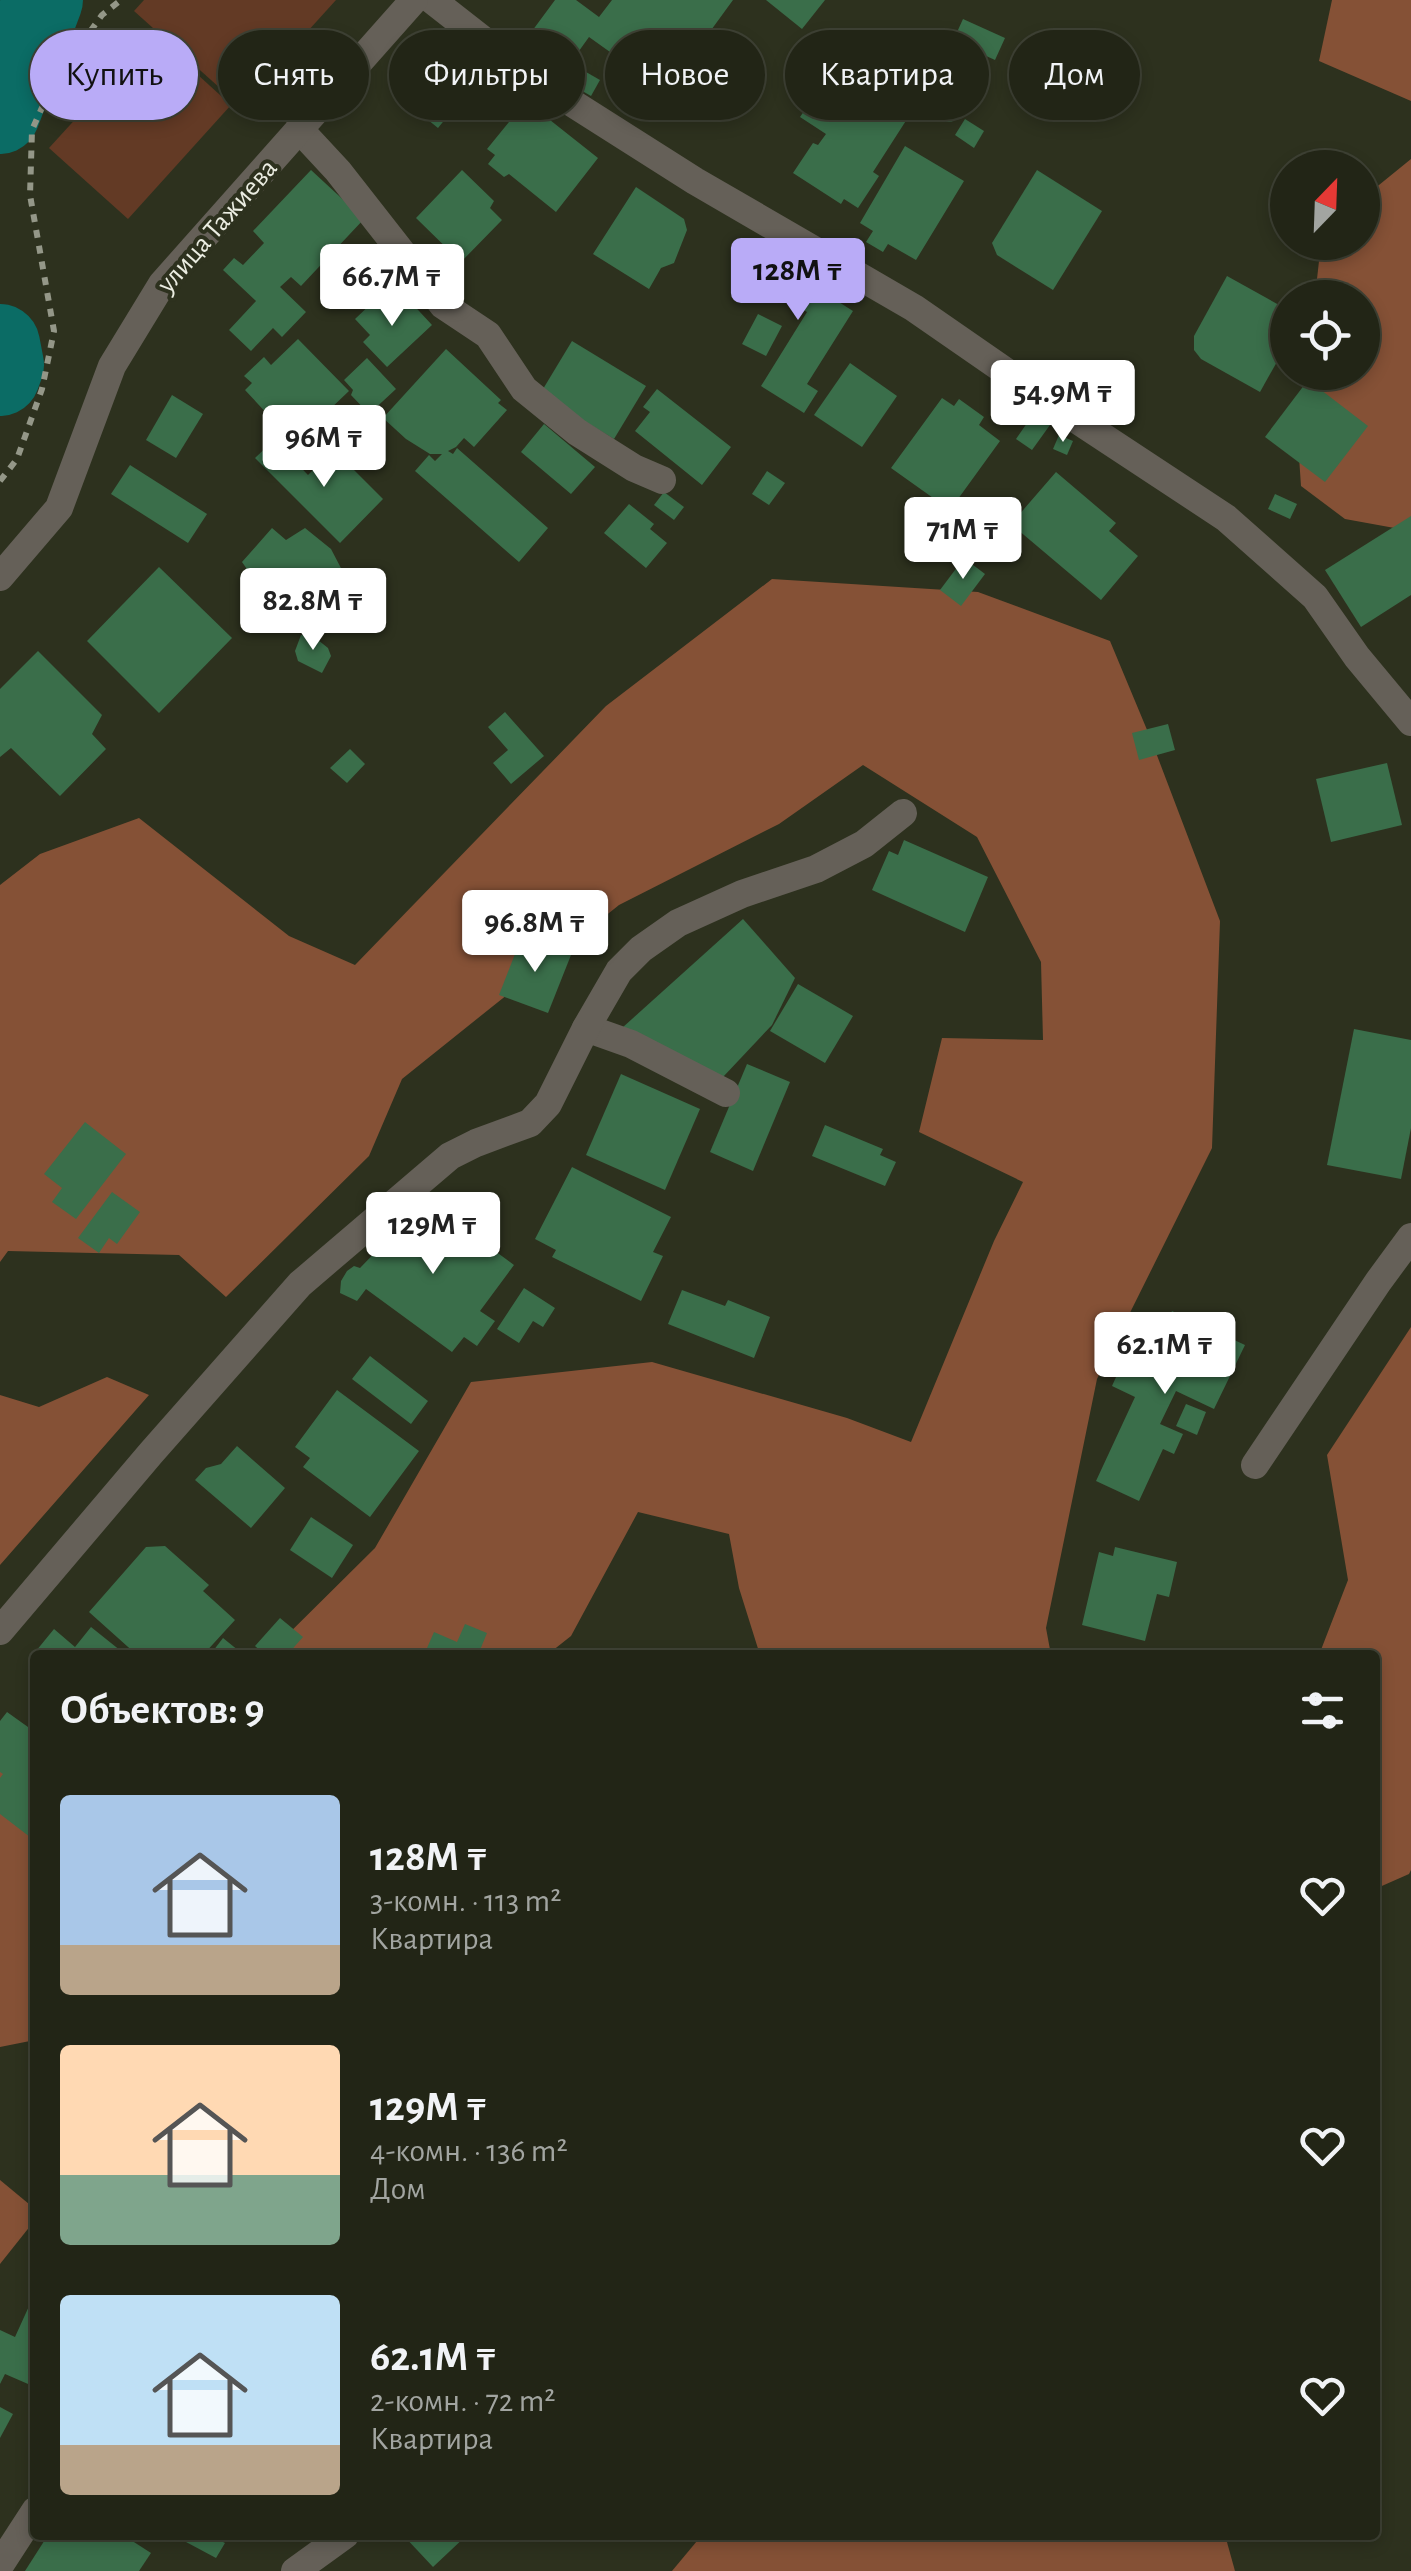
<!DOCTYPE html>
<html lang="ru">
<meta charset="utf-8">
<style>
:root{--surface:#222516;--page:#2e3123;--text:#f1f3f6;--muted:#a2a5a1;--line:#3f4235;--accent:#b9abf7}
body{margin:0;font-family:"Alegreya Sans",sans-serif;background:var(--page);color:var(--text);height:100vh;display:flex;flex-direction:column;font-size:38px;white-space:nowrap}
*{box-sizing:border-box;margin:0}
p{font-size:32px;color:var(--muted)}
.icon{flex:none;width:55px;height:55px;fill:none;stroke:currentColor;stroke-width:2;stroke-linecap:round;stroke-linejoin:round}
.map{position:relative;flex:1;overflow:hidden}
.details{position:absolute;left:30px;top:1650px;width:1350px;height:890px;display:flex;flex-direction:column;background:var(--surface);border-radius:10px;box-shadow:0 5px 15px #0003,0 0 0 2px var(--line)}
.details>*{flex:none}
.top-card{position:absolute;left:30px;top:30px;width:1352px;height:90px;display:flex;gap:20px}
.needle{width:65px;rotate:23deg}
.fabs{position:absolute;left:1270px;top:150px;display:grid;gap:20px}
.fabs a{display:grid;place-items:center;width:110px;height:110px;border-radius:50%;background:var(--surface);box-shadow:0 5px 15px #0003,0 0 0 2px var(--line);font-size:50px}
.price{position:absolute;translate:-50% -85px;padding:0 22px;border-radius:10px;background:#fff;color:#222;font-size:32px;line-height:65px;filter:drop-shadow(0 2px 5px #0008)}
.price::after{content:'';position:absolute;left:50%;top:60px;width:30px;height:22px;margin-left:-15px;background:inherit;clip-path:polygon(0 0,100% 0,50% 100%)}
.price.selected{background:var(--accent);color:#111}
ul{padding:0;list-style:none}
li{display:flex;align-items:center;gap:30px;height:250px;padding:0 30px}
li span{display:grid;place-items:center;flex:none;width:280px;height:200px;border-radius:10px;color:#555}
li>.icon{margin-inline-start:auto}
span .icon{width:120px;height:120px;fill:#fffc;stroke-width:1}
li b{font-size:42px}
h2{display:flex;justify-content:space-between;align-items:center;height:120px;padding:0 30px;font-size:42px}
.chip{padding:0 35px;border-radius:45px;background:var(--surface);box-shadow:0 5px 15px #0003,0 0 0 2px var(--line);font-size:35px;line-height:90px}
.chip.selected{background:var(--accent);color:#111}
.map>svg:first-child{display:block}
.green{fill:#633a25}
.forest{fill:#855136}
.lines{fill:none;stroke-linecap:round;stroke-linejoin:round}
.river{stroke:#0b6c65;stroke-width:80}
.building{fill:#3a6e4a}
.path{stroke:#949788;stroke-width:6;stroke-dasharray:8 8;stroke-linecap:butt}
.minor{stroke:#656058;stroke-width:28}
.tertiary{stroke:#656058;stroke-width:28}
.labels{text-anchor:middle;stroke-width:8;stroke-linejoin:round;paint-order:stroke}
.street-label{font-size:28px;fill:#ebede2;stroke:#2d311e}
</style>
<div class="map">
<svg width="1411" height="2571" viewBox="0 0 1411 2571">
<rect width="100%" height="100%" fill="#2d311e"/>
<g class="green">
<path d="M 144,0 L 336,0 L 240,106 L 134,11 Z"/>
<path d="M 153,34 L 231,105 L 128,219 L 49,148 Z"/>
</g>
<g class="forest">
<path d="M 1332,0 L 1411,0 L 1411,101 L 1319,61 Z"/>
<path d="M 1411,159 L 1411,531 L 1345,519 L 1301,486 L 1298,442 L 1306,373 L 1362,372 L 1362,298 L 1315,297 L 1321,243 L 1362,242 L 1363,198 Z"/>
<path d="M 772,579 L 978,592 L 1110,641 L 1150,737 L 1220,921 L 1212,1148 L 1097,1379 L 1046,1628 L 1051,1655 L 760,1655 L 739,1588 L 729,1534 L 638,1512 L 571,1636 L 547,1655 L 267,1655 L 375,1548 L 471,1382 L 652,1362 L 847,1418 L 911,1442 L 994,1241 L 1023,1182 L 919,1132 L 942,1038 L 1043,1040 L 1041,962 L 977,837 L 863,765 L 779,824 L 619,905 L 402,1079 L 369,1156 L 226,1297 L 179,1255 L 8,1251 L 0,1262 L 0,885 L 40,854 L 139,818 L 289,936 L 355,965 L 606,706 Z"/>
<path d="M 1411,1327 L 1411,1870 L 1409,1874 L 1375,1889 L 1375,1655 L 1319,1655 L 1348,1580 L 1327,1455 Z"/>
<path d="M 107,1377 L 149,1395 L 0,1565 L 0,1395 L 39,1407 Z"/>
<path d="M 0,1765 L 35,1771 L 35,2040 L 0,2047 Z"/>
<path d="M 0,2180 L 35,2209 L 35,2220 L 0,2264 Z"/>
<path d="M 702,2535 L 1225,2535 L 1235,2571 L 672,2571 Z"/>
</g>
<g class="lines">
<g class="river">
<path d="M 0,114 L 43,0"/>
<path d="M 0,344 L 4,365 L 0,376"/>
</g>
</g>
<g class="building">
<path d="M 555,0 L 576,0 L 599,17 L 612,0 L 733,0 L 666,92 L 589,37 L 561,76 L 521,46 Z"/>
<path d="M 766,0 L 825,0 L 802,29 Z"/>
<path d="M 963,19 L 1005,38 L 995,60 L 953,41 Z"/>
<path d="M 843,54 L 918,102 L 873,172 L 879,176 L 858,208 L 844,199 L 841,204 L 793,173 L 813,143 L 818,145 L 826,134 L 800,117 Z"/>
<path d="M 579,68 L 600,80 L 591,96 L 570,84 Z"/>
<path d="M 425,91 L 451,112 L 438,128 L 412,107 Z"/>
<path d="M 526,101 L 598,158 L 556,212 L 509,174 L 504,177 L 488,164 L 495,155 L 487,149 Z"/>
<circle cx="949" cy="114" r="8"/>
<path d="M 965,119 L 984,131 L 974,148 L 955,135 Z"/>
<path d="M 905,146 L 964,181 L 916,260 L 888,244 L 883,252 L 866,242 L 873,231 L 860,223 Z"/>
<path d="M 311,170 L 364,219 L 301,286 L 291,277 L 280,287 L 306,312 L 282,337 L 273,328 L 251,351 L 229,330 L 256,301 L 223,270 L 234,258 L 243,265 L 264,243 L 253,231 Z"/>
<path d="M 462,170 L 494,201 L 490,208 L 502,220 L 461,262 L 416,218 Z"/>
<path d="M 1037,170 L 1102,211 L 1053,290 L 997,255 L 992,243 Z"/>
<path d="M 636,187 L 684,219 L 687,230 L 674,263 L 661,268 L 649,289 L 593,254 Z"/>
<path d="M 761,241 L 828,282 L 823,292 L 853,311 L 807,384 L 818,391 L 804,413 L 761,386 L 807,312 L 742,273 Z"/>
<path d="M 1227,276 L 1288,310 L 1288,342 L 1260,392 L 1201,359 L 1194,350 L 1194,336 Z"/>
<path d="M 407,298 L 432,325 L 387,367 L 363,342 L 370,335 L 355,319 L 375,300 L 390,315 Z"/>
<path d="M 758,314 L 782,326 L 766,356 L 742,344 Z"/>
<path d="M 298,339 L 349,391 L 308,430 L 319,442 L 299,461 L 277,438 L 284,432 L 245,390 L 252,383 L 244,376 L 264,357 L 271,365 Z"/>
<path d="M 572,341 L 646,386 L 614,439 L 540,394 Z"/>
<path d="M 446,349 L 501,400 L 498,403 L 507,410 L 474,447 L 464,438 L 456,447 L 448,451 L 453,454 L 457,448 L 548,528 L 519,562 L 415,471 L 429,455 L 435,461 L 442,454 L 430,454 L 406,439 L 383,418 Z"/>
<path d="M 367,358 L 396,389 L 369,414 L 351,395 L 353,390 L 344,380 Z"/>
<path d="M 850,363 L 897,396 L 862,447 L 814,415 Z"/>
<path d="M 1308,380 L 1368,426 L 1325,482 L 1265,437 Z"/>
<path d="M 657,389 L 731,447 L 702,485 L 635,431 L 650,412 L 643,407 Z"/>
<path d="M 172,395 L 203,414 L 176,458 L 146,440 Z"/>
<path d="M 942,398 L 954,406 L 959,399 L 984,417 L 979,425 L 1000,441 L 950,510 L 891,468 Z"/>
<path d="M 1034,413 L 1050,425 L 1032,450 L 1016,439 Z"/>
<path d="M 544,424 L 595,467 L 571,494 L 521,452 Z"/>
<path d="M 1059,435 L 1073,441 L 1067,455 L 1053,449 Z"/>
<path d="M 274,440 L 308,475 L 316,467 L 322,471 L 339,455 L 383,499 L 340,543 L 255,458 Z"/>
<path d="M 130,465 L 207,514 L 188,543 L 111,494 Z"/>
<path d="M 767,471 L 785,483 L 769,505 L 752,494 Z"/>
<path d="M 1056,472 L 1116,523 L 1109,531 L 1138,556 L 1101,600 L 1011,524 Z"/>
<path d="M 664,492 L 684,507 L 674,520 L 654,505 Z"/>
<path d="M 1275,494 L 1297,504 L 1290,519 L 1268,509 Z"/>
<path d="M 629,504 L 654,524 L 650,529 L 667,543 L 646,568 L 604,533 Z"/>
<path d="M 1411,516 L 1411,595 L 1361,627 L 1325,570 Z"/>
<path d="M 272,528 L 286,540 L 305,528 L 331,549 L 342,570 L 345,588 L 335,618 L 323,633 L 296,630 L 250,592 L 251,575 L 242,562 Z"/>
<path d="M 964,558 L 985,574 L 961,606 L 940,590 Z"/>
<path d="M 159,567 L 232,638 L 159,713 L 87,641 Z"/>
<path d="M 301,635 L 313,636 L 328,648 L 331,656 L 322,673 L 298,661 L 295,651 Z"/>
<path d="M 38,651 L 102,715 L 92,734 L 106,749 L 60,796 L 11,748 L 0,757 L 0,689 Z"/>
<path d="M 505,712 L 544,756 L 511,784 L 493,763 L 508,750 L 488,727 Z"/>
<path d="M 1168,724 L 1175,750 L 1139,760 L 1132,733 Z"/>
<path d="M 350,749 L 365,764 L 347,783 L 330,768 Z"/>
<path d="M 1387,763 L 1402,825 L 1331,842 L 1316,779 Z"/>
<path d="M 904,840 L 988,877 L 965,932 L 872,890 L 889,851 L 898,855 Z"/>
<path d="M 743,919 L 795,978 L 772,1025 L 723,1077 L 622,1028 Z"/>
<path d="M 522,936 L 571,955 L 548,1013 L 499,995 Z"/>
<path d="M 798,984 L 853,1016 L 825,1063 L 770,1031 Z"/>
<path d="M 1354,1029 L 1411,1040 L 1411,1128 L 1401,1179 L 1327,1165 Z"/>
<path d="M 747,1064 L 790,1082 L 753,1171 L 710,1152 Z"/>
<path d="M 621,1074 L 700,1109 L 665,1190 L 586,1155 Z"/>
<path d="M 85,1122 L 126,1154 L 76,1219 L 52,1202 L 62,1188 L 44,1174 Z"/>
<path d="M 825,1125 L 883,1149 L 880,1155 L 896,1162 L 885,1186 L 812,1156 Z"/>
<path d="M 572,1167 L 671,1217 L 653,1252 L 663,1256 L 641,1301 L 552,1257 L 556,1250 L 535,1239 Z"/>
<path d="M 112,1192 L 140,1212 L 117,1244 L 109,1238 L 99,1253 L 78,1238 Z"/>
<path d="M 431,1204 L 514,1265 L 480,1311 L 495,1321 L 477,1346 L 464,1337 L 452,1352 L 366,1289 L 357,1301 L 340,1293 L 341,1281 L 347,1271 L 354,1266 L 360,1268 L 420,1206 Z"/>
<path d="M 524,1288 L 555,1308 L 543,1327 L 533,1321 L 519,1343 L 497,1329 Z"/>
<path d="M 682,1290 L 725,1306 L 728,1300 L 770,1317 L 754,1358 L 668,1324 Z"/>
<path d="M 1172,1311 L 1245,1345 L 1214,1409 L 1176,1391 L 1160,1424 L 1183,1434 L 1174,1454 L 1163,1449 L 1139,1501 L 1096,1481 L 1135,1397 L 1112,1386 L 1121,1366 L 1136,1372 L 1156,1331 L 1161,1334 Z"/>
<path d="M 370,1356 L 428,1401 L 411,1424 L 352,1379 Z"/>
<path d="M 337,1390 L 419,1451 L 370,1517 L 303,1467 L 310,1458 L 295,1447 Z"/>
<path d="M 1186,1404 L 1206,1412 L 1197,1435 L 1176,1426 Z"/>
<path d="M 237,1446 L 285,1488 L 251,1528 L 195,1480 L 206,1468 L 221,1464 Z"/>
<path d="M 311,1517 L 353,1545 L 332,1578 L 290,1550 Z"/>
<path d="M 165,1546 L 209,1585 L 203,1591 L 235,1620 L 203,1655 L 137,1655 L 89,1612 L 146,1547 Z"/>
<path d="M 1115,1547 L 1177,1562 L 1169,1597 L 1157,1594 L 1145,1641 L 1082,1625 L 1099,1552 L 1113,1556 Z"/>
<path d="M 280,1618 L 303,1637 L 287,1655 L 265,1655 L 255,1646 Z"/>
<path d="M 465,1624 L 487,1633 L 478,1655 L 424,1655 L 434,1632 L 457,1642 Z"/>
<path d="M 91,1627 L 126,1655 L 41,1655 L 36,1651 L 54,1629 L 75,1647 Z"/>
<path d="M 223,1638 L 244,1655 L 210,1655 Z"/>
<path d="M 7,1712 L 35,1732 L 35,1831 L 30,1837 L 0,1814 L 0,1778 L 3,1774 L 0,1772 L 0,1721 Z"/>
<path d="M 35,2293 L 35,2387 L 5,2374 L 0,2384 L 0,2330 L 15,2337 Z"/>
<path d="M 0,2407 L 13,2414 L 0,2438 Z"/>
<path d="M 48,2535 L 123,2535 L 151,2553 L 139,2571 L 25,2571 Z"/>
<path d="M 173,2535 L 209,2535 L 225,2543 L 216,2558 Z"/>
<path d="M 403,2535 L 467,2535 L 433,2567 Z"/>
</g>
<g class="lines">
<path class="path" d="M 0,481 L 17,459 L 42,389 L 54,331 L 30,195 L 32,130 L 52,85 L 102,15 L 121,0"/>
<g class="minor">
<path d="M 432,0 L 528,75 L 695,181 L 914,308 L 1044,398 L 1226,518 L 1315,597 L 1357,657 L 1411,722"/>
<path d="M 299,129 L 338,171 L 443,305 L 488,335 L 524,389 L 577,432 L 634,468 L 662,480"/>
<path d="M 586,1028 L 631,1044 L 726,1093"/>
<path d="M 1255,1465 L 1378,1282 L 1411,1237"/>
<path d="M 0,1631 L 151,1453 L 300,1284 L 450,1156 L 476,1143 L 530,1123 L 548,1104 L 586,1028 L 619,971 L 641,949 L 678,923 L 742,894 L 816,869 L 864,844 L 903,813"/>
<path d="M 0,2565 L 35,2511"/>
<path d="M 295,2571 L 345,2535"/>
</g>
<path class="tertiary" d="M 0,577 L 59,508 L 112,366 L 162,284 L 414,0"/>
</g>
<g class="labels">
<g class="street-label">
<text transform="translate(216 225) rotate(-49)" y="10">улица Тажиева</text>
</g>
</g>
</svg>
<div class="fabs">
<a><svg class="needle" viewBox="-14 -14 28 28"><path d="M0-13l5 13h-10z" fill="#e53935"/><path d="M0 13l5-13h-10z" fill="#a2a5a1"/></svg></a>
<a><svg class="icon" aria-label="locate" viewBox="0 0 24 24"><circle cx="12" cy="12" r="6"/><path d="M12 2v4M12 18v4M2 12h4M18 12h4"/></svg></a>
</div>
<b class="price selected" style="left:798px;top:323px">128M ₸</b>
<b class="price" style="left:392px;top:329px">66.7M ₸</b>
<b class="price" style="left:1063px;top:445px">54.9M ₸</b>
<b class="price" style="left:324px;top:490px">96M ₸</b>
<b class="price" style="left:963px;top:582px">71M ₸</b>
<b class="price" style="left:313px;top:653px">82.8M ₸</b>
<b class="price" style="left:535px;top:975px">96.8M ₸</b>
<b class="price" style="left:433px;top:1277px">129M ₸</b>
<b class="price" style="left:1165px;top:1397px">62.1M ₸</b>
<div class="top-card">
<a class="chip selected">Купить</a>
<a class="chip">Снять</a>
<a class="chip">Фильтры</a>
<a class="chip">Новое</a>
<a class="chip">Квартира</a>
<a class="chip">Дом</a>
</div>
<section class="details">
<h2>Объектов: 9<svg class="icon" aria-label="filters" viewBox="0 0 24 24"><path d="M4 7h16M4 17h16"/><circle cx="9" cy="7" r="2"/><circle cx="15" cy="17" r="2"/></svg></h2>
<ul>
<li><span style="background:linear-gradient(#a9c7e8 75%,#b9a48a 0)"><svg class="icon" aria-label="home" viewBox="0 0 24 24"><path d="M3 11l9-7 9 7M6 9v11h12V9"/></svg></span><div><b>128M ₸</b><p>3-комн. · 113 m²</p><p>Квартира</p></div><svg class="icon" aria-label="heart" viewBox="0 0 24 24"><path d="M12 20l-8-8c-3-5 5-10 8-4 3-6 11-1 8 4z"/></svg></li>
<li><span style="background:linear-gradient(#ffd9b3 65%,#7fa58c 0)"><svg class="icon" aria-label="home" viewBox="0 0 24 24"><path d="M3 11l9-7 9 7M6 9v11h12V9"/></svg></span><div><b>129M ₸</b><p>4-комн. · 136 m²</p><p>Дом</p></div><svg class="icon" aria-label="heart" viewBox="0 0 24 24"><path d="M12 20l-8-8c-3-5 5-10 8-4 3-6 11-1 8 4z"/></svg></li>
<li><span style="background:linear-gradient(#bfe0f5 75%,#b9a48a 0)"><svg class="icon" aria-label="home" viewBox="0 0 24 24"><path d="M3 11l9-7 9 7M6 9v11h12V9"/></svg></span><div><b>62.1M ₸</b><p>2-комн. · 72 m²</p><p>Квартира</p></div><svg class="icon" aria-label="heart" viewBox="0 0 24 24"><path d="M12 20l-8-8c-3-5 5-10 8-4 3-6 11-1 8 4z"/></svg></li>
</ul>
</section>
</div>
